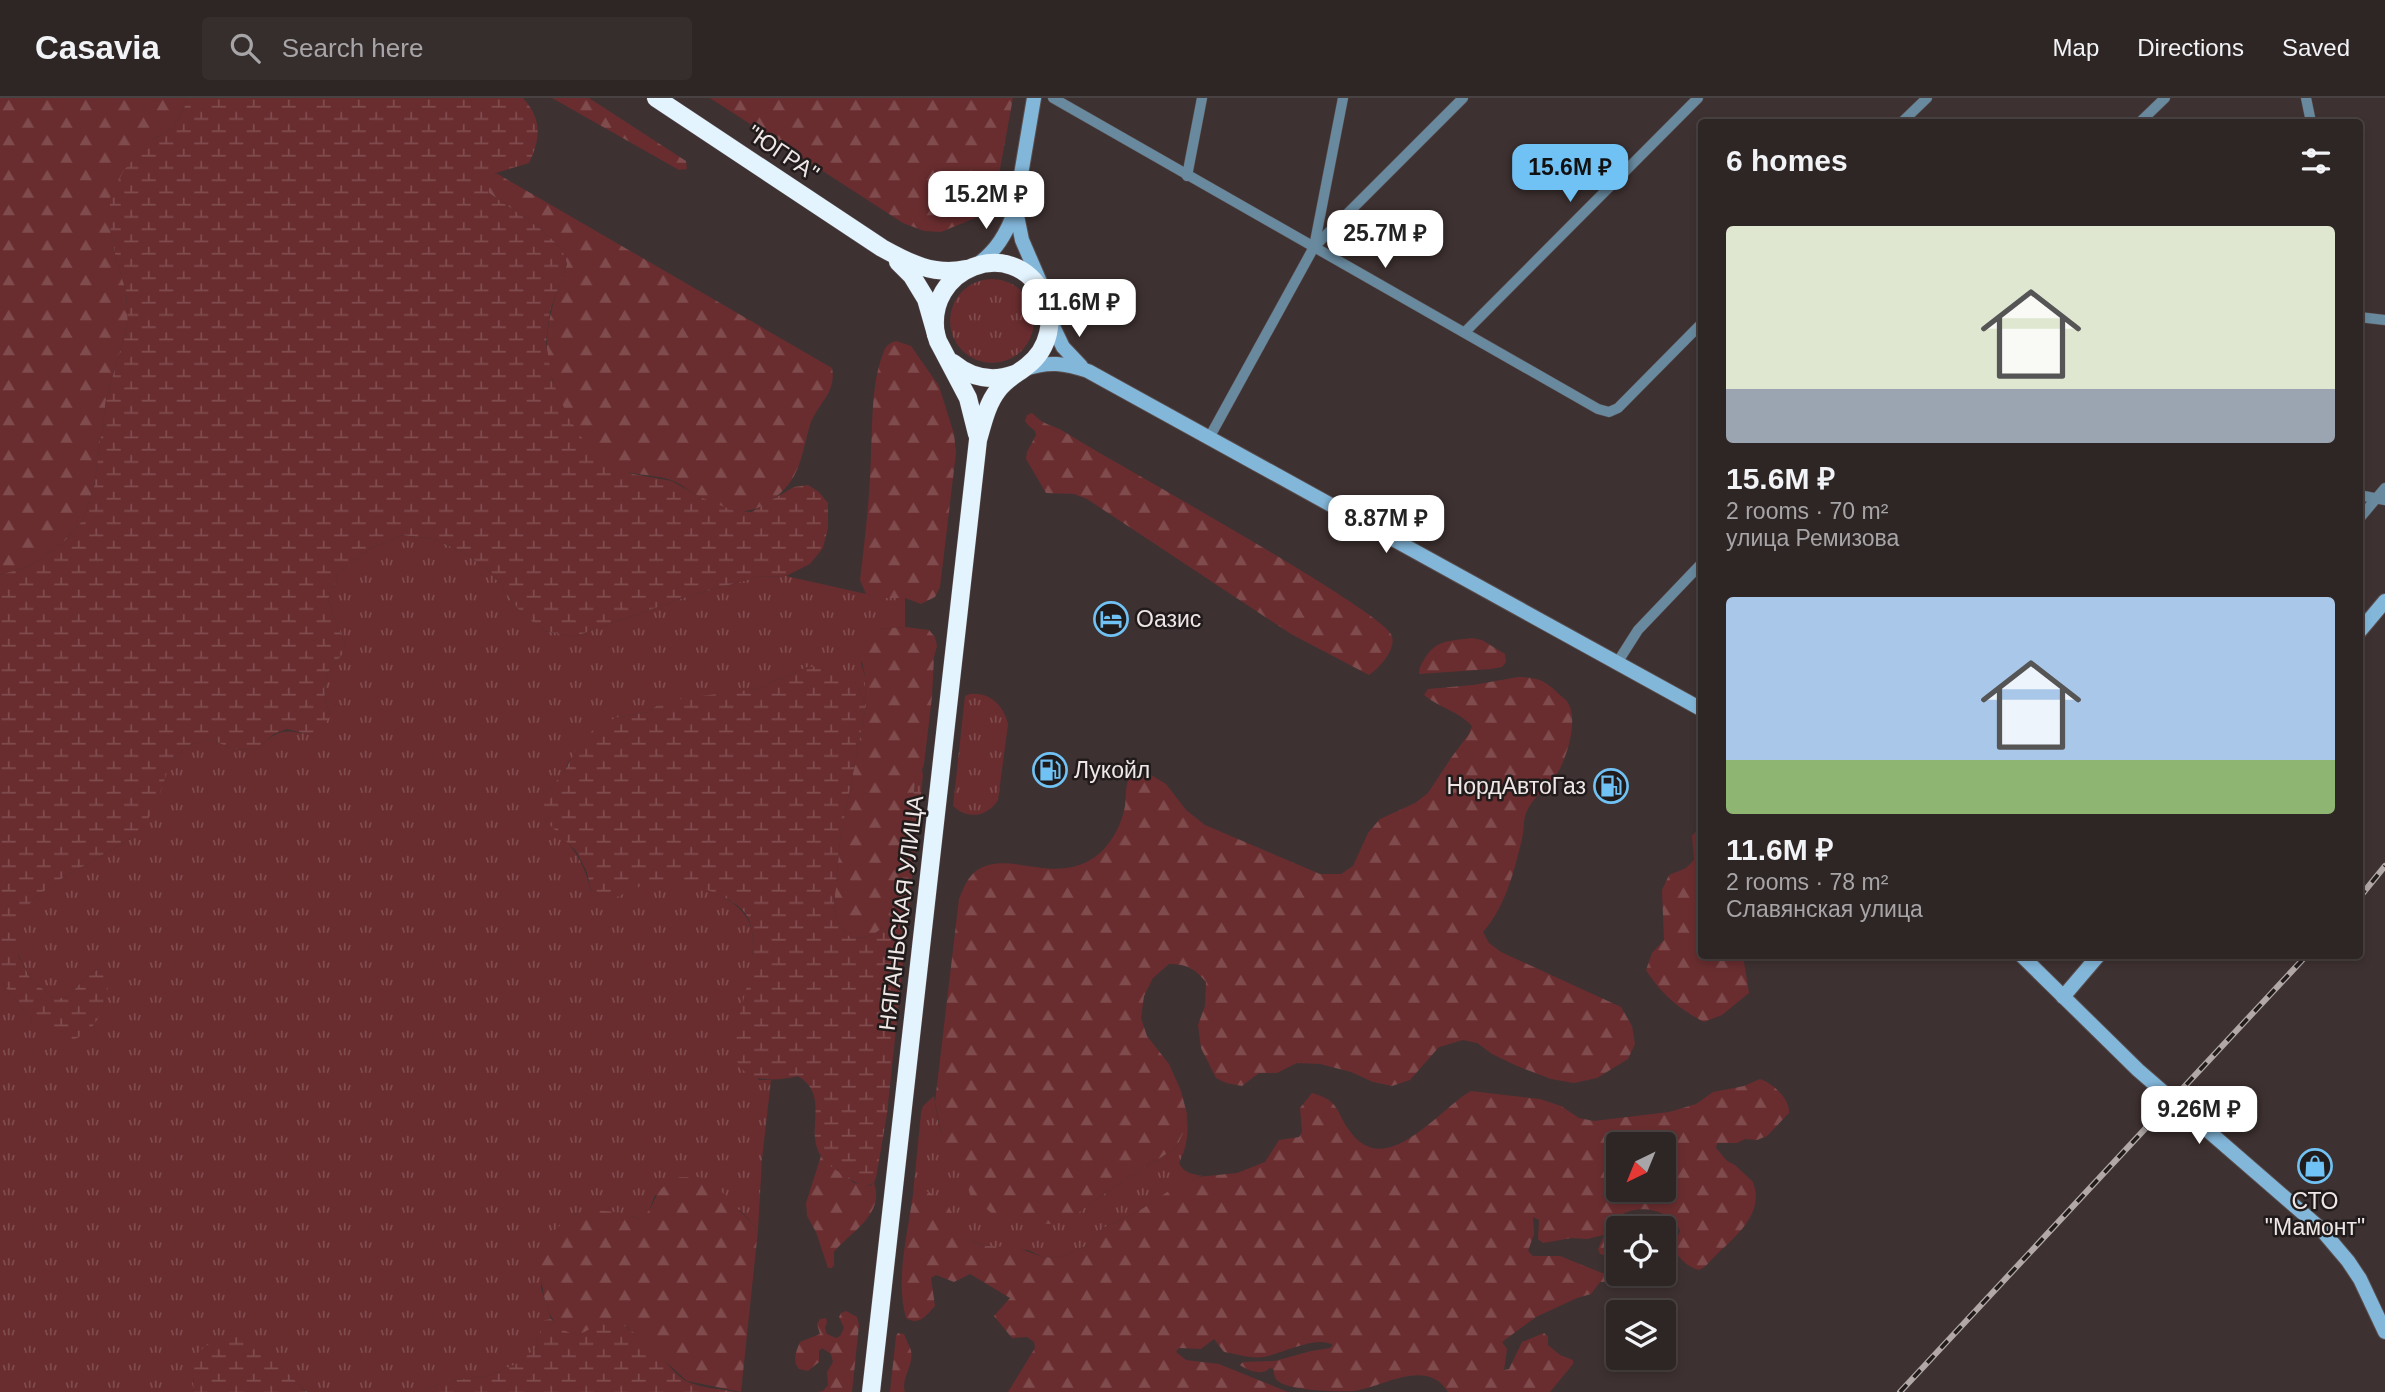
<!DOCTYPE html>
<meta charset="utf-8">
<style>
:root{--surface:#2e2525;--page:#362d2d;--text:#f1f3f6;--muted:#a7a5a7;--line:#494242;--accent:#70c2f4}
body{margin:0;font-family:Arial,sans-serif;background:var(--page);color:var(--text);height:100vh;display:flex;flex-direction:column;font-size:26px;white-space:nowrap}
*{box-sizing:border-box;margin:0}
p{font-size:23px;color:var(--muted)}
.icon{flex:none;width:38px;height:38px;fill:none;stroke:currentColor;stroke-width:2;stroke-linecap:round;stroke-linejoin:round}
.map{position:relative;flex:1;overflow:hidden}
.side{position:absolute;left:1698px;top:21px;width:665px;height:840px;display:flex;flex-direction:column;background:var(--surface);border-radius:7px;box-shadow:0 4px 10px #0003,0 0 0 2px var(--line)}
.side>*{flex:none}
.needle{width:46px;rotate:223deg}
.tools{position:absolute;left:1606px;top:1034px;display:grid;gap:14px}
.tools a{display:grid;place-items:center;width:70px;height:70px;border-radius:7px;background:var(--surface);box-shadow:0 4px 10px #0003,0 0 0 2px var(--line);font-size:35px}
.price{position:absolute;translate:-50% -60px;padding:0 16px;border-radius:14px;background:#fff;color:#222;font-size:23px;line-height:46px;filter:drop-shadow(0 2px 4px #0008)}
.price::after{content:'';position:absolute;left:50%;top:42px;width:21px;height:16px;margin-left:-10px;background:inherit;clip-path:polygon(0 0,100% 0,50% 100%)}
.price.current{background:var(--accent);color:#111}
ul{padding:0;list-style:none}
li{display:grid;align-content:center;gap:14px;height:371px;padding:0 28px}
li span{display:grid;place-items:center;height:217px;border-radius:7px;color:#555}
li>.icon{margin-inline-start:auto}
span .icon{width:126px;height:126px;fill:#fffc;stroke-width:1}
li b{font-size:30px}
h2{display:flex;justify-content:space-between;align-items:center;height:84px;padding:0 28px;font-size:30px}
header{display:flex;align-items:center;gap:42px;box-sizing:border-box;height:98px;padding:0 35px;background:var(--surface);border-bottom:2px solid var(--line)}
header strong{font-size:33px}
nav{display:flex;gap:38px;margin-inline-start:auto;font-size:24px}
.search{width:490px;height:63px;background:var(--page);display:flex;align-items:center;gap:18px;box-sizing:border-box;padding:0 24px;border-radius:7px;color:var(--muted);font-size:26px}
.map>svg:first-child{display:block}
.grass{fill:url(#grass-tufts)}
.forest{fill:url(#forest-firs);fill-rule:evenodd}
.wetland{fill:url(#wetland-marsh)}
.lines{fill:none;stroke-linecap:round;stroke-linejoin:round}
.street-casing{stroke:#5a4e4e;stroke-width:11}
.secondary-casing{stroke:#5a4e4e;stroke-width:16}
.highway-casing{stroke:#5a4e4e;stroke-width:19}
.street{stroke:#68899e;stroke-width:10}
.secondary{stroke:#83b7da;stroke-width:14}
.highway{stroke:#e4f4fe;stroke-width:18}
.rail-casing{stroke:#b1a8a7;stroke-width:6}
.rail{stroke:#211b1b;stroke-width:3.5;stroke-dasharray:10;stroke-linecap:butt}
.labels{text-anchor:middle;stroke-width:5;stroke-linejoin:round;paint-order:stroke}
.street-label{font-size:23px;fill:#efe7e6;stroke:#211b1b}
.poi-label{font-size:23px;fill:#efe7e6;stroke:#211b1b;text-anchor:start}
</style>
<header>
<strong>Casavia</strong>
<div class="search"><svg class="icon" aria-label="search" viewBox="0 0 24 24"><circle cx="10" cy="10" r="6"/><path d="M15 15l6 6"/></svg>Search here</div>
<nav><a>Map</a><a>Directions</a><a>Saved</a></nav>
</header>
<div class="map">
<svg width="2385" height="1294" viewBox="0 0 2385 1294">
<defs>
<pattern id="grass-tufts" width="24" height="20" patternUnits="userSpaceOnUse" patternTransform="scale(1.75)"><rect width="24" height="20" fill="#692d2f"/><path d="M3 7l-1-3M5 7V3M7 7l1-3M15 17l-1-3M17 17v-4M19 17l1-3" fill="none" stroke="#7f4b4d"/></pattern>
<pattern id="forest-firs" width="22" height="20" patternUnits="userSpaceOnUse" patternTransform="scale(1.75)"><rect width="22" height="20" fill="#692d2f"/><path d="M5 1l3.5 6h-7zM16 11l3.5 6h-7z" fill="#7f4b4d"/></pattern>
<pattern id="wetland-marsh" width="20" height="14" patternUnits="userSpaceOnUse" patternTransform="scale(1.75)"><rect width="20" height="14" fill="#692d2f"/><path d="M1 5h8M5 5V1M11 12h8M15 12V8" fill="none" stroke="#7f4b4d"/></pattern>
</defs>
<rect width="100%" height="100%" fill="#3e3131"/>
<g class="grass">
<circle cx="992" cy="223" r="42"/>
<path d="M 402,437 L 433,441 L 459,452 L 490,473 L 522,516 L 545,533 L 573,539 L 692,497 L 758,479 L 786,478 L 866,496 L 875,500 L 905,500 L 905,529 L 876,531 L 861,565 L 865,578 L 866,607 L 855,584 L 808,569 L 755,591 L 658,607 L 648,614 L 615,620 L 569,663 L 563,676 L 546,694 L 544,721 C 571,745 584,761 592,797 L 604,804 C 622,797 639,785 659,782 C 688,779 747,800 752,833 C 757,870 741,910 733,945 L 759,982 L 771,982 L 762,1061 L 758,1132 L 740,1112 L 655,1097 L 648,1115 L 641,1121 L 625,1116 L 576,1115 L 554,1133 L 546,1143 L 541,1190 L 551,1221 L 541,1223 L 540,1237 L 536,1250 L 519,1265 L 486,1279 L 448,1283 L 420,1294 L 310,1294 L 306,1293 L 289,1278 L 193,1280 L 194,1294 L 0,1294 L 0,882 L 34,926 L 109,885 L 99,871 L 85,880 L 68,899 L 54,901 L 30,880 L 18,856 L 18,823 L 33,801 L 61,781 L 137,737 L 171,663 L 189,647 L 212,641 L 231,651 L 256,652 C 276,634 280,630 307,636 L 330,618 C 326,603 320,588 329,573 C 333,565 340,562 346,550 L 328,501 L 340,474 L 369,451 Z"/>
<path d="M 970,596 C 990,594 1003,607 1008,626 L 998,702 C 987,719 968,722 953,708 L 965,598 Z"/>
<path d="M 934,998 C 938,1026 943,1053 960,1075 L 1076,1116 L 1117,1087 L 1176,1050 L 1186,1029 L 1187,1016 C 1188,1037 1188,1046 1179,1065 C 1183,1075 1193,1076 1202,1078 L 1188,1081 L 1139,1113 L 1103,1130 L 1086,1148 L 1058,1160 L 1043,1159 L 1028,1152 L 984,1148 L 969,1141 L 918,1092 L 913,1096 L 921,1015 L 923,1008 Z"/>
</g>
<g class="forest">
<path d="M 0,0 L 187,0 L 184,11 L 171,31 L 149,44 L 110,129 L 116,160 L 126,193 L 128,225 L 106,302 L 94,389 L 83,422 L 64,444 L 32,467 L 0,477 Z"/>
<path d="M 552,0 L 589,0 L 686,63 L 687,71 L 679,72 Z"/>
<path d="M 710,0 L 1013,0 L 997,87 L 989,105 L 975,120 L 941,134 L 924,133 L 903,125 Z"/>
<path d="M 496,75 L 832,270 C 837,295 817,306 810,327 C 805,343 802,364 794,378 C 782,400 752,420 728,411 C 718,407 708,403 698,398 C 689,393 680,385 671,382 C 649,375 624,378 604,365 C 572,343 545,280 547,243 C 548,215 558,191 567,166 L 562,151 L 542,132 L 489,95 L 489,82 Z"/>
<path d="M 896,243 L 911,248 L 939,288 L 954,336 L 956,355 L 940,489 L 935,499 L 921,506 L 905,500 L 875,500 L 866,496 L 860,482 C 865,440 870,398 871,356 C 873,322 871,285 884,253 C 886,247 890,245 896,243 Z"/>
<path d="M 1032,315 C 1035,317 1037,320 1040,322 C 1044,326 1057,329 1063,333 C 1105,360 1386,514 1392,538 C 1396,552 1379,570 1369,577 L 1291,536 L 1087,401 L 1074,396 L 1046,395 L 1026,361 L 1027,354 L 1036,337 L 1035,333 L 1028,327 L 1025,323 L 1027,317 Z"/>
<path d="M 905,529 L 929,532 L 935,539 L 937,548 L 934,559 L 932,599 L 924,666 L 922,672 L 916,675 C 912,713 908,802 882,830 C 874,838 862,840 851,840 L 839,828 L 834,807 L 840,743 L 866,607 L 865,578 L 860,554 L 865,540 L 876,531 Z"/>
<path d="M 1472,540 L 1482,542 L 1505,556 L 1506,564 L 1502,569 L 1491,571 L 1419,576 C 1419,570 1421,566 1425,560 C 1437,541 1451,543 1472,540 Z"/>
<path d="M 1518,579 C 1539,579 1546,583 1561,598 C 1563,600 1567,602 1568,605 C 1580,624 1564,671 1550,686 C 1540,697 1532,700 1526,715 C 1523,723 1524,733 1522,741 C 1514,773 1506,808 1483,834 L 1489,845 L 1501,854 L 1621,909 L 1632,928 L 1635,946 L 1628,961 L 1597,980 L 1574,985 L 1551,981 L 1517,968 L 1492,956 L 1477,945 L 1463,942 L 1439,949 L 1410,982 L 1392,988 L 1373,984 L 1351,974 L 1320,966 L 1297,965 L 1277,975 L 1259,975 L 1242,988 L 1226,985 L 1216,980 L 1201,950 L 1198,927 L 1205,908 L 1206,884 C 1195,871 1187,866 1169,866 L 1153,880 L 1144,898 L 1141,920 L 1147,938 L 1169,966 L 1181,993 L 1187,1016 L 1186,1029 L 1176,1050 L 1117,1087 L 1076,1116 L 1051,1126 L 1015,1124 L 994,1117 L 975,1102 L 944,1050 L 935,1004 L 959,801 C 963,791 967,780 976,773 C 1009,749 1056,792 1100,755 C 1113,743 1122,725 1125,708 C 1127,693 1124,685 1134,672 L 1143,672 L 1166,686 L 1186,712 L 1205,727 L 1320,776 L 1341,776 L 1353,768 L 1368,735 L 1380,721 L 1415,705 L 1428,695 L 1451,660 L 1469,636 L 1472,628 C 1460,614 1438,609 1424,597 L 1428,591 L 1473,587 Z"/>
<path d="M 1698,731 L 1701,732 L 1701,858 L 1746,858 L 1744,864 L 1749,895 L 1722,917 L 1704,924 C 1678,910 1662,897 1646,872 L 1652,855 L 1664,842 L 1662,792 L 1669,777 L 1686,770 L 1694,762 L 1692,738 Z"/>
<path d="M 1760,981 C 1774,986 1790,1001 1789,1015 L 1767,1038 L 1757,1042 L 1745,1041 L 1737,1045 L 1717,1045 L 1716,1050 L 1727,1063 L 1735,1067 L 1753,1084 C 1765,1116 1735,1139 1715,1158 C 1709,1164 1706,1169 1699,1172 C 1687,1169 1677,1159 1673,1148 L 1680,1133 C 1672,1112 1639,1105 1621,1117 L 1623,1122 L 1631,1123 L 1646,1120 L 1656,1129 L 1661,1130 L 1667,1126 L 1671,1129 L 1672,1135 L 1668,1140 L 1665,1154 L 1664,1130 L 1619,1130 L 1619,1154 L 1607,1158 L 1600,1156 L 1598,1151 L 1604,1137 L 1587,1141 L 1572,1140 L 1543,1145 L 1538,1141 L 1539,1122 L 1533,1119 L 1534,1136 L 1528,1153 L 1533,1158 L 1560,1158 L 1602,1175 L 1664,1176 L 1664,1166 L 1673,1166 L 1677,1168 C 1670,1195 1643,1186 1623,1184 C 1615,1183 1607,1184 1600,1184 L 1591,1196 L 1577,1200 L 1536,1219 L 1502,1244 L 1507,1251 L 1504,1272 L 1509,1271 L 1522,1244 L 1544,1235 L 1548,1239 L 1548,1247 L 1560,1257 L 1573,1262 L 1573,1266 L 1550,1294 L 1448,1294 C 1427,1259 1383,1289 1354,1293 C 1341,1294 1283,1293 1276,1281 C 1274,1279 1274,1273 1273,1271 L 1270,1270 C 1262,1278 1249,1273 1240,1267 L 1243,1264 L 1275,1263 L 1311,1253 L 1330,1250 L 1333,1247 C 1315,1237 1283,1256 1263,1259 C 1251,1261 1237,1256 1224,1254 L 1214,1241 L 1201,1251 L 1179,1250 L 1176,1254 L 1186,1262 L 1219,1266 L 1288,1294 L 1008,1294 L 1035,1250 L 1034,1244 L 1027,1239 L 1012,1240 L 994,1218 L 1010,1200 L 970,1176 L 954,1184 L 936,1177 L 931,1180 L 935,1208 C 926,1218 919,1228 906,1220 C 895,1181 908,1135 913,1096 L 918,1092 L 929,1094 L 947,1107 L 969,1141 L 983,1148 L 1015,1149 L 1043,1159 L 1058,1160 L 1086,1148 L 1103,1130 L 1139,1113 L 1188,1080 L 1237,1075 L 1265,1064 L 1279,1042 L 1299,1039 L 1302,1034 L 1300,1010 L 1312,995 C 1340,1003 1335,1012 1349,1032 C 1385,1085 1440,1010 1471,993 L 1540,1001 L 1561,1008 L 1579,1020 L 1594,1023 L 1669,1014 L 1696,1006 L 1713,994 L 1744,988 ZM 1619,1046 L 1664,1046 L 1664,1092 L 1619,1092 Z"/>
<path d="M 821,1058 L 854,1085 L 870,1088 L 874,1085 C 885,1117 851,1133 834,1154 L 834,1167 L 832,1170 L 828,1170 L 816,1134 L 807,1118 L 806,1105 Z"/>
<path d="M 680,1079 L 698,1079 L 719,1091 L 758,1132 L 741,1294 L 687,1283 L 627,1229 L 603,1224 C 595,1228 588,1234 579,1236 C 542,1241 535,1166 546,1143 C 550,1135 558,1129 565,1124 C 568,1121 573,1116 578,1115 C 591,1111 613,1113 626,1116 C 632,1118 636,1120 641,1121 C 660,1105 649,1092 680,1079 Z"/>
<path d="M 846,1213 L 857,1219 L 859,1227 L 852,1294 L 817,1294 L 823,1293 L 828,1287 L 827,1274 L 833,1264 L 831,1256 L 822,1250 L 819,1253 L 819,1264 L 808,1273 L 799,1271 C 792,1263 796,1253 800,1244 L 820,1236 L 817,1226 L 820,1221 L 826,1220 L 827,1224 L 825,1230 L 827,1236 L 836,1240 L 840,1238 L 844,1230 L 839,1219 L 841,1215 Z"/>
<path d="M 898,1235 L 904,1236 C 906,1242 910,1248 911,1253 C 914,1268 901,1279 905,1294 L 890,1294 L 896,1238 Z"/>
</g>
<g class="wetland">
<path d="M 187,0 L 523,0 C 542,21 541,40 529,65 L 496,75 L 489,82 L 489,95 L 542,132 L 562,151 L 567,166 L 550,213 L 546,245 L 552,282 L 568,319 L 588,349 L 605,365 L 633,376 L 672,383 L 700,399 L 732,412 L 751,414 L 794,389 L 808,387 L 819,394 L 828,405 L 828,430 L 823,450 L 810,466 L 786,478 L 758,479 L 692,497 L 573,539 L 545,533 L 522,516 L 490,473 L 459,452 L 433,441 L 402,437 L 369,451 L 340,474 L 328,501 L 346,550 C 340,562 333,565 329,573 C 320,588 326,603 330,618 L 321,633 L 307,636 L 287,631 L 274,636 L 256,652 L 231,651 L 212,641 L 189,647 L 171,663 L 154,712 L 137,737 L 61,781 L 33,801 L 19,823 L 18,857 L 30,880 L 54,901 L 68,899 L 85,880 L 99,871 L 109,884 C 105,904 99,930 79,939 C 75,942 67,942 62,944 L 34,926 L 0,882 L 0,477 L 32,467 L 64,444 L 83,422 L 94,389 L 106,302 L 128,225 L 126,193 L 116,160 L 110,129 L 110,100 L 124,72 L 149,44 L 171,31 L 184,11 Z"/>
<path d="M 821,568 L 847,576 L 855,584 L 866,607 L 840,743 L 834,807 L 839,828 L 851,840 C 862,840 874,838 882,830 C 908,802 912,713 916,674 L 922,672 L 923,677 L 887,1016 L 876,1080 L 874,1085 L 865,1089 C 853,1084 828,1069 821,1058 C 804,1032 831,998 798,978 C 768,985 736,985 733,946 C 733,938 737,928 739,920 C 745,894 761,846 748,820 C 742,807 723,798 710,793 C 663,773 647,785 604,805 L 592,797 L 587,774 L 576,753 L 544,721 L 541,710 L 546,694 L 563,676 L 579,646 L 593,632 L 615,620 L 648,614 L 658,607 L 679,601 L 755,591 L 808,569 Z"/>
<path d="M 551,1221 C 587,1256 586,1219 613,1223 C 626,1225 655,1252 664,1262 C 671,1270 678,1279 688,1284 C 702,1290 721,1291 736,1294 L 420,1294 L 447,1283 L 486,1279 L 518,1265 L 536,1250 L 540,1237 L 540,1223 Z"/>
<path d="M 237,1239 L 265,1252 L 305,1293 L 310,1294 L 194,1294 L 193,1260 L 207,1246 Z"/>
</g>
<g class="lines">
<g class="street-casing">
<g id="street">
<path d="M 1053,0 L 1598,311 L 1609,314 L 1618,310 L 1701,226"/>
<path d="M 2306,0 L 2311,24"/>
<path d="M 1902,24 L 1927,0"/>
<path d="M 2140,24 L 2165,0"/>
<path d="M 1187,78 L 1202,0"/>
<path d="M 1314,149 L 1343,0"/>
<path d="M 2359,219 L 2385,222"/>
<path d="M 1465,234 L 1698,0"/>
<path d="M 1209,340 L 1314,149 L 1463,0"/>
<path d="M 2359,397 L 2385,402"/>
<path d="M 2359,421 L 2385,390"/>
<path d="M 1617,565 L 1638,532 L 1701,466"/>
</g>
</g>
<g class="secondary-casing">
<g id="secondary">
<path d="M 1016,113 L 1022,142 L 1041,186"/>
<path d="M 975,168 C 996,154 1007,135 1015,112 L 1034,0"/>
<path d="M 1050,222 L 1063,249 L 1081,268"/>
<path d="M 1025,271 C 1048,263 1065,265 1088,273 L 1701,611"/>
<path d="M 2359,534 L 2385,503"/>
<path d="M 2022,858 L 2138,972 L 2320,1130 L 2348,1163 L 2360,1181 L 2385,1234"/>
<path d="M 2063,899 L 2098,858"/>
</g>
</g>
<g class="highway-casing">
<g id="highway">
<path d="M 656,0 L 882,150 C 909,165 934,178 966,171"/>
<path d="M 898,164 L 912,178 L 926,201 L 938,243 L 968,300 L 977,336"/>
<path d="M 953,265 C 971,280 993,284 1015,276"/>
<path d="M 871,1294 L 978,342 C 983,325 987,306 998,292 C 1006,281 1017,276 1027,268 C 1049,251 1056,221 1043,196 C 1012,136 924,170 936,237"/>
</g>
</g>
<use href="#street" class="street"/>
<use href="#secondary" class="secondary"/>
<use href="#highway" class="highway"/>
<g class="rail-casing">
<g id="rail">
<path d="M 2359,800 L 2385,768"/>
<path d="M 1900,1294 L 2306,858"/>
</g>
</g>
<use href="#rail" class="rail"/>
</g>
<defs>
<g id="hotel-ring" transform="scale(1.75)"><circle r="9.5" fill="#211b1b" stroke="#70c2f4" stroke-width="1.5"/><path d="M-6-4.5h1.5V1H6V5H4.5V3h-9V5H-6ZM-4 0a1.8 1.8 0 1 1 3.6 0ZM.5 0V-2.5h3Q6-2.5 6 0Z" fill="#70c2f4"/></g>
<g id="fuel-ring" transform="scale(1.75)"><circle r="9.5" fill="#211b1b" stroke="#70c2f4" stroke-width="1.5"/><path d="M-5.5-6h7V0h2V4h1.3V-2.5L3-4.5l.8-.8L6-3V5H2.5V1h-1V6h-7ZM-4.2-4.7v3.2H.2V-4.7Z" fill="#70c2f4"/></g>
<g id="shop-ring" transform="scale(1.75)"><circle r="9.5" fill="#211b1b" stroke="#70c2f4" stroke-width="1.5"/><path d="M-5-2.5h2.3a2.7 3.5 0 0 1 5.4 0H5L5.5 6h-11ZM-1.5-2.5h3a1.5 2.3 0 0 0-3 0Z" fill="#70c2f4"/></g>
</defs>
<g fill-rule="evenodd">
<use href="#hotel-ring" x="1111" y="521"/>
<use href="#fuel-ring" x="1050" y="672"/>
<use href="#fuel-ring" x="1611" y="688"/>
<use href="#shop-ring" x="2315" y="1068"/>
</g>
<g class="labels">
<g class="street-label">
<text transform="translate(783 55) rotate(34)" y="8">"ЮГРА"</text>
<text transform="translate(901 815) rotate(-83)" y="8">НЯГАНЬСКАЯ УЛИЦА</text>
</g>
<g class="poi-label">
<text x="1136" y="529">Оазис</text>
<text x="1074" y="680">Лукойл</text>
<text x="1586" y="696" text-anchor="end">НордАвтоГаз</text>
<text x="2315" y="1111" text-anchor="middle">СТО<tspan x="2315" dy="26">"Мамонт"</tspan></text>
</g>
</g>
</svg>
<div class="tools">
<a><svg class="needle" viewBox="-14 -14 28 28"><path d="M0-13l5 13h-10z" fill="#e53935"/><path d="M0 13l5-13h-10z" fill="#a7a5a7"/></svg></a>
<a><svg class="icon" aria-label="locate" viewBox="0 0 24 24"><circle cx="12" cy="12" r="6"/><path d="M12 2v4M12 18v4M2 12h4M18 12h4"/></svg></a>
<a><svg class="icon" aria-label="layers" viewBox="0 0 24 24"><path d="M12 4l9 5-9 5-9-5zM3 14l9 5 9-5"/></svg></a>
</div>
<b class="price current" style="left:1570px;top:106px">15.6M ₽</b>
<b class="price" style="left:986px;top:133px">15.2M ₽</b>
<b class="price" style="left:1385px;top:172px">25.7M ₽</b>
<b class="price" style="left:1079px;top:241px">11.6M ₽</b>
<b class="price" style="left:1386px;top:457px">8.87M ₽</b>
<b class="price" style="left:2199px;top:1048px">9.26M ₽</b>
<section class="side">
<h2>6 homes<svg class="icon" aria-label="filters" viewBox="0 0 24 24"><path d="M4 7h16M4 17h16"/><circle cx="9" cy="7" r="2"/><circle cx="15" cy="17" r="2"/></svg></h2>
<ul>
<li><span style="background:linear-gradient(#dfe7d0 75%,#9aa5b1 0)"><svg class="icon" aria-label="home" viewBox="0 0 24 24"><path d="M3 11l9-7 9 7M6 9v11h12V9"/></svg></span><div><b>15.6M ₽</b><p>2 rooms · 70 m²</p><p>улица Ремизова</p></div></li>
<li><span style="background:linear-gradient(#a9c7e8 75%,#8fb573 0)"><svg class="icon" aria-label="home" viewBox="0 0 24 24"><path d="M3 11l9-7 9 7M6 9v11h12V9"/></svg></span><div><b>11.6M ₽</b><p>2 rooms · 78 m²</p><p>Славянская улица</p></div></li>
</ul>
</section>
</div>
